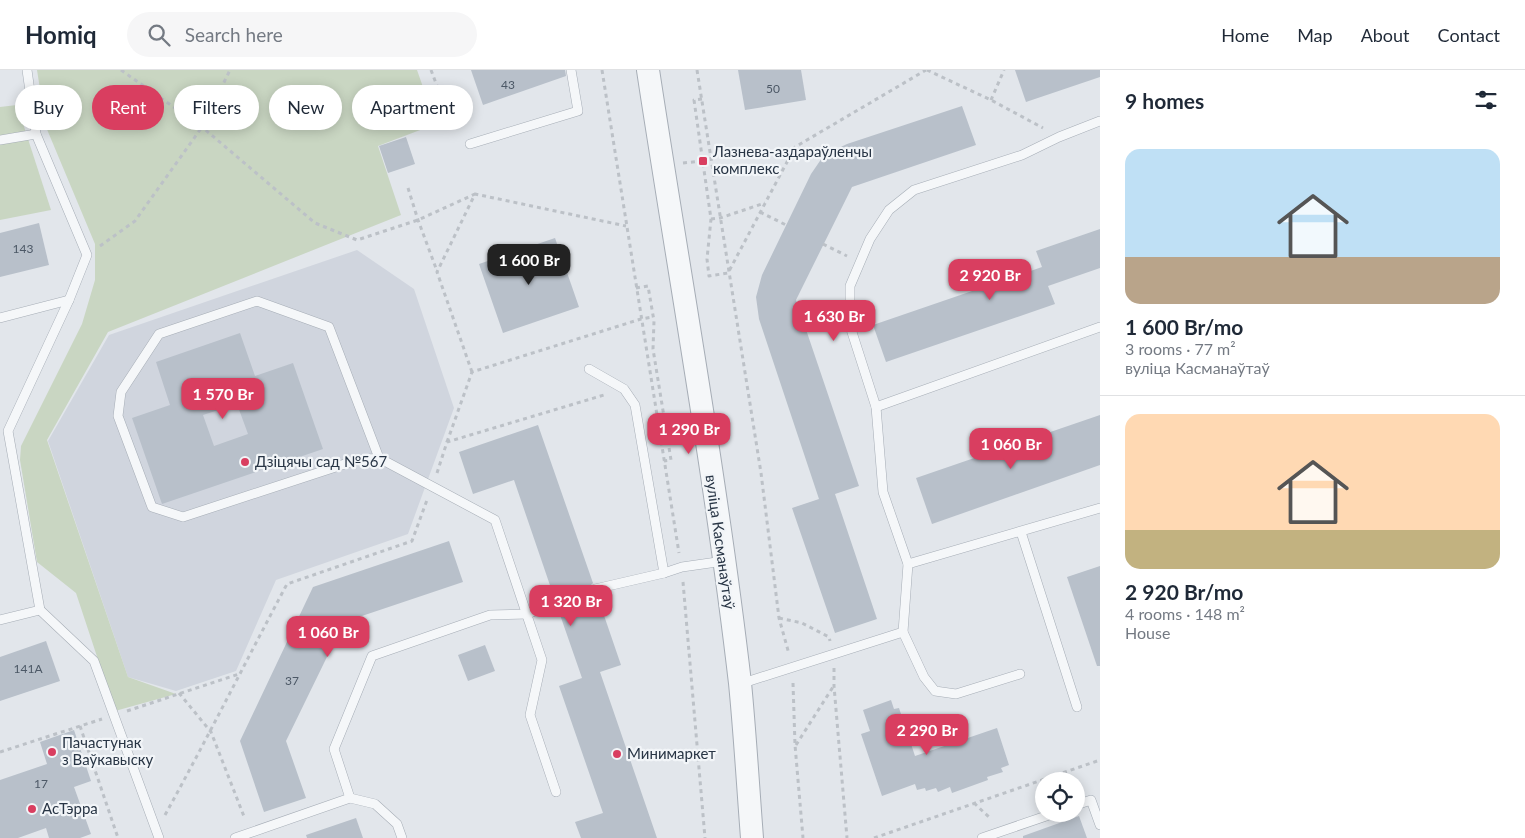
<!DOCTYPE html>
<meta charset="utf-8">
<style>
:root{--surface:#fff;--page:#f6f6f7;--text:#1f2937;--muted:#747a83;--line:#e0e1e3;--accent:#d93e60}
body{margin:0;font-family:Lato,sans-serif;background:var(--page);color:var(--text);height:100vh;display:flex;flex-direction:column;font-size:19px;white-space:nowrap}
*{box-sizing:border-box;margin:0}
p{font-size:16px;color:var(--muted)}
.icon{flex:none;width:28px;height:28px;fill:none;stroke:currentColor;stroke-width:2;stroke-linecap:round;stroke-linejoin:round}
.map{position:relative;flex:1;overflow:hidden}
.panel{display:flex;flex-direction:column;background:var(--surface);width:425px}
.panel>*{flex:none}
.hud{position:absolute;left:15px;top:15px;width:475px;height:45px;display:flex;gap:10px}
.fabs{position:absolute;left:1035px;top:702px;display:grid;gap:10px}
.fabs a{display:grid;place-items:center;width:50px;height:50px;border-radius:50%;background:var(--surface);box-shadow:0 2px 12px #0003;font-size:25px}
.price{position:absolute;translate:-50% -42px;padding:0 11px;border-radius:10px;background:var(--accent);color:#fff;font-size:16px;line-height:32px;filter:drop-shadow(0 1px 2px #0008)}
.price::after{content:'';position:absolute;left:50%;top:30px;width:15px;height:11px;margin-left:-8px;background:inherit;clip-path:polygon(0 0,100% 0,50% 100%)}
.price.active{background:#222;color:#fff}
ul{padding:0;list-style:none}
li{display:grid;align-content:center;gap:10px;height:265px;padding:0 25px}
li+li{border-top:1px solid var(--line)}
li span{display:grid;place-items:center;height:155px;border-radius:15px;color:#555}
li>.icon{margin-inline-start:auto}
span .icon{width:90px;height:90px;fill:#fffc;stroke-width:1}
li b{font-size:21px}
h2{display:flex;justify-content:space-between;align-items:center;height:60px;padding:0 25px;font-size:21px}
.tag{padding:0 18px;border-radius:22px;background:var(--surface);box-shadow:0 2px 12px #0003;font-size:18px;line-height:45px}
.tag.active{background:var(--accent);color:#fff}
header{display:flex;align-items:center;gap:30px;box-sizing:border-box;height:70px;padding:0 25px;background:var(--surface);border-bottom:1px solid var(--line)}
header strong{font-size:24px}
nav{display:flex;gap:28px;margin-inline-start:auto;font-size:18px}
.search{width:350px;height:45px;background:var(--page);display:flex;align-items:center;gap:12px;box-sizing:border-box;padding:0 18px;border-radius:28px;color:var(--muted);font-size:19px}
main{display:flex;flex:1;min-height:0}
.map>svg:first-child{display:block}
.built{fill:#d0d5de}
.green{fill:#c9d6c2}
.building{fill:#b8c0ca;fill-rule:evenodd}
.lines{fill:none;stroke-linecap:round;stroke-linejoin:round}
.service-casing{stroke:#a6adb6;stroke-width:10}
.tertiary-casing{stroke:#a6adb6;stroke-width:24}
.path{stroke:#bcc1c7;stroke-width:3;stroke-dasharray:4 4;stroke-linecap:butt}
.service{stroke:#f5f7f9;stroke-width:9}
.tertiary{stroke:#f5f7f9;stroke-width:22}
.poi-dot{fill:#d93e60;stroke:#f2f5f8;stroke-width:2}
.labels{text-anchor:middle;stroke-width:4.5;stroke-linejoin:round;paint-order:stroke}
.number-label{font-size:12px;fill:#4c5866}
.poi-label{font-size:15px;fill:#283545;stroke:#f2f5f8;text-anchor:start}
.street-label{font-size:15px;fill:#283545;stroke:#f2f5f8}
</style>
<header>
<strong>Homiq</strong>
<div class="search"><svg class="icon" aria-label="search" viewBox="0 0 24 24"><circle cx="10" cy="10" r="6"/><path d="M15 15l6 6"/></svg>Search here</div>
<nav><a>Home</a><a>Map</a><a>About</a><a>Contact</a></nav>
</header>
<main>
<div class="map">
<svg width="1100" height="768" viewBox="0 0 1100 768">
<rect width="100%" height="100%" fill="#e2e6eb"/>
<path class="built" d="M 357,180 L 414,219 L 454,338 L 408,464 L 276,510 L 236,601 L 176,621 L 128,607 L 48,371 L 109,265 Z"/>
<g class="green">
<path d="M 37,0 L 417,0 L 436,54 L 378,76 L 401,145 L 108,262 L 47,370 L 128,607 L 176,624 L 115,641 L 76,523 L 37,492 L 20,390 L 21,376 L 82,254 L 95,210 L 95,174 L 46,57 Z"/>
<path d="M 17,35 L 51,140 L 0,150 L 0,37 Z"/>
</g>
<g class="building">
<path d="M 471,0 L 565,0 L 566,6 L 483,35 Z"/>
<path d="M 738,0 L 801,0 L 806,30 L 745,40 Z"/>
<path d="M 1015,0 L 1100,0 L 1100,7 L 1026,32 Z"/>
<path d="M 962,36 L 976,75 L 852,117 L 796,230 L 859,416 L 835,424 L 877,549 L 835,563 L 792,438 L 819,429 L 759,249 L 756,227 L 762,205 L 811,104 L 824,85 L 847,74 Z"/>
<path d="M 406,67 L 415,94 L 388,103 L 379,76 Z"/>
<path d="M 39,153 L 49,195 L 0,207 L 0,163 Z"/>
<path d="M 1100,159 L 1100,198 L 1048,216 L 1055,234 L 886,292 L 873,255 L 1042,197 L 1036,181 Z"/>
<path d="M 555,168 L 579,237 L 503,263 L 479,194 Z"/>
<path d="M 240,263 L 255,306 L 293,293 L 323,379 L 162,434 L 132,348 L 170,335 L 156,292 ZM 237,334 L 248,364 L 214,376 L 203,345 Z"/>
<path d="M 1100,345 L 1100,395 L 932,454 L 916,408 Z"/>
<path d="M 538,355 L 593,513 L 589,517 L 589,521 L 593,525 L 597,525 L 621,595 L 600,602 L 657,768 L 581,768 L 575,752 L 603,743 L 559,616 L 582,608 L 558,539 L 561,537 L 562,531 L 560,528 L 554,527 L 514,410 L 473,424 L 459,382 Z"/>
<path d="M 449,471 L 463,512 L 344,552 L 286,671 L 306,728 L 264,742 L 240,671 L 313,517 Z"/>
<path d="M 1100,496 L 1100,596 L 1097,596 L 1067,507 Z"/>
<path d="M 46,571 L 60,611 L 0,631 L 0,587 Z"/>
<path d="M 485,575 L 495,601 L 468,611 L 458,585 Z"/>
<path d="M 891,630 L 894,639 L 899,638 L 915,686 L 997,658 L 1009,695 L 1001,698 L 1003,702 L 987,707 L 988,710 L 952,723 L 950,717 L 938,722 L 936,718 L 926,721 L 925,718 L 917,720 L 915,714 L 882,726 L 861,664 L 870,661 L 863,640 Z"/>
<path d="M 74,660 L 91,711 L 74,717 L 91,764 L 80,768 L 49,768 L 46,758 L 18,768 L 0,768 L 0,710 L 47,694 L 40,672 Z"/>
<path d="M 1079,746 L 1087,768 L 1023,768 L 1023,766 Z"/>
<path d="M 356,748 L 363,768 L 307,768 L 306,765 Z"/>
</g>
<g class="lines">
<g class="service-casing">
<g id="service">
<path d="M 27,0 L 36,64 L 87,185 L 69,230 L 8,361 L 40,540 L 94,591 L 159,768"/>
<path d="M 0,70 L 36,64"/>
<path d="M 470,74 L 578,41 L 571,0"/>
<path d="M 0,248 L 69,230"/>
<path d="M 589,299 L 624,319 L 635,335 L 664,503"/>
<path d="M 876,337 L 1100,257"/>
<path d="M 379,388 L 329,257 L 257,231 L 159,264 L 121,322 L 118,346 L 152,437 L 183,447 L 357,390 L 379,388 L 495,450 L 542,590 L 530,645 L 556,722"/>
<path d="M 1021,462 L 1077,637"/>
<path d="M 908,494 L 1100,438"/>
<path d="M 595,519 L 664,503 L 682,497 L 724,491"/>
<path d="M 0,550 L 40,540"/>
<path d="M 1020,604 L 956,624 L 935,621 L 924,607 L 903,562 L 908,494 L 883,422 L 876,337 L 850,256 L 850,216 L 870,169 L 889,140 L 914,120 L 1022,85 L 1059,67 L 1100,51"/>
<path d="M 740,614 L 903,562"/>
<path d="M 350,728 L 375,734 L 397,754 L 402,768"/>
<path d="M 1076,735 L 1091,730 L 1100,755"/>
<path d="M 235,768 L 350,728 L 334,679 L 372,586 L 490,545 L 527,544 L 556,533"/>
<path d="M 982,768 L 1052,744"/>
</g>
</g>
<g class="tertiary-casing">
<path id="tertiary" d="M 648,0 C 679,204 716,407 740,613 C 745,664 748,716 752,768"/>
</g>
<g class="path">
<path d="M 121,0 L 202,57 L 315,153 L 357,170 L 418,150 L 475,124"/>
<path d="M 431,0 L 445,37"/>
<path d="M 602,0 L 679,483"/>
<path d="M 697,0 L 761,403 L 779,548 L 789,584"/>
<path d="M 927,0 L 991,30 L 1043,58"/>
<path d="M 702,29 L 694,30 L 711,149 L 707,189 L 709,206 L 728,203 L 795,77 L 926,0"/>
<path d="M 991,30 L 1004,0"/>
<path d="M 683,93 L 703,91"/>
<path d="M 408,118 L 418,150 L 437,201"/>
<path d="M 760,142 L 786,155"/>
<path d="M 711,149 L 720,148 L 765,133"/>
<path d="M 823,174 L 847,186"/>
<path d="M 100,176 L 135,151 L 202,57 L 230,0"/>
<path d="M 636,218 L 648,216 L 654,251 L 653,279 L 671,390 L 664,391"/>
<path d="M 472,302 L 437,202 L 475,124 L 626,156"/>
<path d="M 667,364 L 683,362"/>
<path d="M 447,372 L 472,302 L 641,249 L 653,247"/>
<path d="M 437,403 L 447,372 L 604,325"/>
<path d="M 683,512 L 705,768"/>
<path d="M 779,548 L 802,553 L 829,567 L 830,571"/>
<path d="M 834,598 L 834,616 L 847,768"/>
<path d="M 793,613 L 795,675 L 803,768"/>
<path d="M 179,623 L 211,662 L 245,749"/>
<path d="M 127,641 L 239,604"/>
<path d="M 80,656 L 118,768"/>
<path d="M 796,675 L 833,617"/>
<path d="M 0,682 L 102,649"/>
<path d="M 974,733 L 991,749"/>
<path d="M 165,745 C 207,669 246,591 287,514 L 412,471 L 427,430"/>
<path d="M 874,768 L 1100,690"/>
</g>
<use href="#service" class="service"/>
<use href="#tertiary" class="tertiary"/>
</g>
<g class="poi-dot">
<rect x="698" y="86" width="10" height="10" rx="2.5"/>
<circle cx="245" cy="392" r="5"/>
<circle cx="52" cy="682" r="5"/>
<circle cx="617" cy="684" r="5"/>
<circle cx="32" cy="739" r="5"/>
</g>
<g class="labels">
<g class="number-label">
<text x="508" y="19">43</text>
<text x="773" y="23">50</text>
<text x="23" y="183">143</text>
<text x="28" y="603">141А</text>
<text x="292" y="615">37</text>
<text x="41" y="718">17</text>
</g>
<g class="poi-label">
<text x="713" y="87">Лазнева-аздараўленчы<tspan x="713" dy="17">комплекс</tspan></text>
<text x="255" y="397">Дзіцячы сад №567</text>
<text x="62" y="678">Пачастунак<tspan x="62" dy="17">з Ваўкавыску</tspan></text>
<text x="627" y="689">Минимаркет</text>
<text x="42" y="744">АсТэрра</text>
</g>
<g class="street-label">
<text transform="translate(720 472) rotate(82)" y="5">вуліца Касманаўтаў</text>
</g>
</g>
</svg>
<div class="fabs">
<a><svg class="icon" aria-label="locate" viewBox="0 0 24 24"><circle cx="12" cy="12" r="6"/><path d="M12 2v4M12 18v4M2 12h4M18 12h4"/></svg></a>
</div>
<b class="price active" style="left:529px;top:216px">1 600 Br</b>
<b class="price" style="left:990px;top:231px">2 920 Br</b>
<b class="price" style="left:834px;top:272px">1 630 Br</b>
<b class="price" style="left:223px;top:350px">1 570 Br</b>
<b class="price" style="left:689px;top:385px">1 290 Br</b>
<b class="price" style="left:1011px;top:400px">1 060 Br</b>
<b class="price" style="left:571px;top:557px">1 320 Br</b>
<b class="price" style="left:328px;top:588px">1 060 Br</b>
<b class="price" style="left:927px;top:686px">2 290 Br</b>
<div class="hud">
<a class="tag">Buy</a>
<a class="tag active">Rent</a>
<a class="tag">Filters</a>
<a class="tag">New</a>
<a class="tag">Apartment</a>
</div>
</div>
<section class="panel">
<h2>9 homes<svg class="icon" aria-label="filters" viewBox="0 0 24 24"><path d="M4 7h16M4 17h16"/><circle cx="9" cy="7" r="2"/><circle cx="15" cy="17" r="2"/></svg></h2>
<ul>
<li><span style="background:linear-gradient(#bfe0f5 70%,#b9a48a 0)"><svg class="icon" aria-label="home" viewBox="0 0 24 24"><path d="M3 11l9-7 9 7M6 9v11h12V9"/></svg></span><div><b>1 600 Br/mo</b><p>3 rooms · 77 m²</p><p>вуліца Касманаўтаў</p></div></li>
<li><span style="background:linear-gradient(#ffd9b3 75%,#c2b280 0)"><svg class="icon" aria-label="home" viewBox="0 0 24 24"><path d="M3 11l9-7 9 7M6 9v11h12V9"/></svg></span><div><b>2 920 Br/mo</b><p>4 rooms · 148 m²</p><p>House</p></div></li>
</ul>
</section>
</main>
